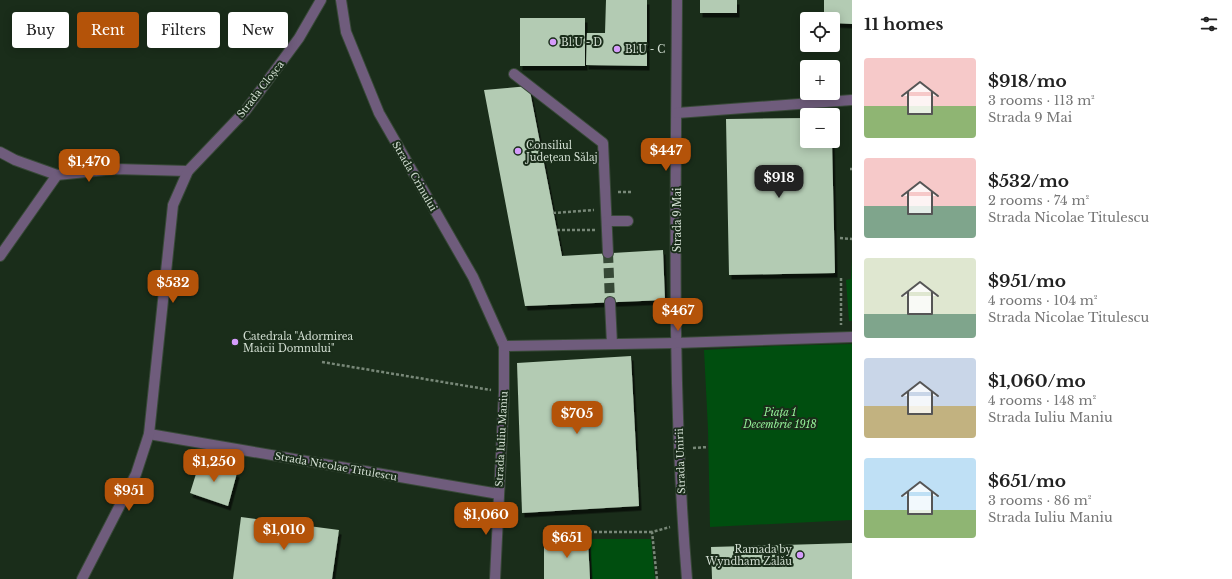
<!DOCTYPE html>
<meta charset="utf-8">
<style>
:root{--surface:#fff;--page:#f2f2f2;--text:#222;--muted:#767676;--accent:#b45309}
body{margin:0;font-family:"Libre Baskerville",serif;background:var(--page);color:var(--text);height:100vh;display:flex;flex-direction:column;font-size:15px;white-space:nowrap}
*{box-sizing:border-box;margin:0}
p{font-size:13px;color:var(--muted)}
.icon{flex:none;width:22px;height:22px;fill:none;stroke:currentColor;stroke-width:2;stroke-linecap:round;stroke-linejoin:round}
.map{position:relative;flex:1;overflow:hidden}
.drawer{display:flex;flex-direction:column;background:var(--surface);width:380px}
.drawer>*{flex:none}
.guide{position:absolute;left:12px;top:12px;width:380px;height:36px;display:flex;gap:8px}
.controls{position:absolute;left:800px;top:12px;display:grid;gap:8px}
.controls a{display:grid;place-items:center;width:40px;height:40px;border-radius:4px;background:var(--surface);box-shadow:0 2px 10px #0003;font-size:20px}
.price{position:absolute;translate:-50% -34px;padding:0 9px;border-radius:8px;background:var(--accent);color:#fff;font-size:13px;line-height:26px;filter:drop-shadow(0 1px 2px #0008)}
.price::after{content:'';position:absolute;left:50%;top:24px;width:12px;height:9px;margin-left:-6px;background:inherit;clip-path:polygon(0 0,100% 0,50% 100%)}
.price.active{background:#222;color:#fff}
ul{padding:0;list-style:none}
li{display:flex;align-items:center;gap:12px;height:100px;padding:0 12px}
li span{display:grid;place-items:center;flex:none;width:112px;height:80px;border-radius:4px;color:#555}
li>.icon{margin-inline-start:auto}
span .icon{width:48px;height:48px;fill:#fffc;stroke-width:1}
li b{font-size:17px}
h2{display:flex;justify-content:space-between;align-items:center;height:48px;padding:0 12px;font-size:17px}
.tag{padding:0 14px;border-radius:4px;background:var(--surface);box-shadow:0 2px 10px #0003;font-size:14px;line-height:36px}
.tag.active{background:var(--accent);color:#fff}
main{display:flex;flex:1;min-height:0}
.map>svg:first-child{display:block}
.green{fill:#004e0f}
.building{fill:#b3cbb3;filter:url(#shadow)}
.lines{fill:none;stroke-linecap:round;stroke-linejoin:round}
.minor-tunnel{stroke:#364836;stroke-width:10;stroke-dasharray:10 5;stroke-linecap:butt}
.minor-casing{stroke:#384938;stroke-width:12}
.path{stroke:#788878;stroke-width:2.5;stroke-dasharray:3 2;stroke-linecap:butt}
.minor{stroke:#6f5c7c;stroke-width:10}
.poi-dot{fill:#d59cfb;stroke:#1a2d1a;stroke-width:1.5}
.labels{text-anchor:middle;stroke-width:4;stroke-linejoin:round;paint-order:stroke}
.poi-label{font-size:10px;fill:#d3dfd3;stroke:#1a2d1a;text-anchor:start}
.street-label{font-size:10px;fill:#d3dfd3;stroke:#1a2d1a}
.park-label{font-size:10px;font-style:italic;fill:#95f199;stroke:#1a2d1a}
</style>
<main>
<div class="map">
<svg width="852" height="579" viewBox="0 0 852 579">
<defs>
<filter id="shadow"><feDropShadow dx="2.5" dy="4.5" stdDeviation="0" flood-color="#0009"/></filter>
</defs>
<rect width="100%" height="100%" fill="#1a2d1a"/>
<g class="green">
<path d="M 852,259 L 852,321 L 849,321 L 846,280 L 851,279 Z"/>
<path d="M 852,344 L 852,520 L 710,527 L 708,429 L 704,350 L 775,346 Z"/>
<path d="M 590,539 L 651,539 L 655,579 L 592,579 Z"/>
</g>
<g class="building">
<path d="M 606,0 L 647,0 L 647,66 L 586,65 L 587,33 L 605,33 Z"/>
<rect x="700" y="0" width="37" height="13"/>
<path d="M 824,0 L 852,0 L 852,24 L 833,23 L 833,19 L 824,19 Z"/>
<rect x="520" y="18" width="65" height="48"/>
<path d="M 529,86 L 562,256 L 663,250 L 665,300 L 525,306 L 484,90 Z"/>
<path d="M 807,118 L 807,141 L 832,141 L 835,273 L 729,275 L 726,119 Z"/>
<path d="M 631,356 L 639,506 L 522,513 L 517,363 Z"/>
<path d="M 200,461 L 237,473 L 228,506 L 190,493 Z"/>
<path d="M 241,517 L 339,530 L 332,579 L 233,579 Z"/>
<path d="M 556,535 L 569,535 L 569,541 L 588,541 L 590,579 L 544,579 L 544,543 L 556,543 Z"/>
<path d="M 852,543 L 852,579 L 712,579 L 711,547 Z"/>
</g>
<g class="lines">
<path class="minor-tunnel" d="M 608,253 L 610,302"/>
<g class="minor-casing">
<g id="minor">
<path d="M 341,0 L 346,32 L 379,113 L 473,277 L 504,346 L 504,392 L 495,579"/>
<path d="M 677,0 C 676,193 671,387 687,579"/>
<path d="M 514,74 L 603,143 L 608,253"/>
<path d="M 677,113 L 852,100"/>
<path d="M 0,152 L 15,160 L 57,175 L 115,169 L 188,171"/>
<path d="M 607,221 L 628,221"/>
<path d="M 0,256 L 57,175"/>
<path d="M 610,302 L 612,344"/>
<path d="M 504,346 L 676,343 L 852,337"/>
<path d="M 149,434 L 499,494"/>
<path d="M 82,579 L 136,474 L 149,434 L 173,205 L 188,171 L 246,110 L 299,38 L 321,0"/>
</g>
</g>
<g class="path">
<path d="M 850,169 L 852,169"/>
<path d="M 618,192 L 632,192"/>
<path d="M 553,213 L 594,210"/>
<path d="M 557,230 L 595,230"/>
<path d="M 840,238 L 852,239"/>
<path d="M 841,278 L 841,325"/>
<path d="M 322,362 L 491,390"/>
<path d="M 693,448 L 708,447"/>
<path d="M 579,532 L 652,532"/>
<path d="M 657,579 L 652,532 L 670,527"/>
</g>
<use href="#minor" class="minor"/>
</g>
<g class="poi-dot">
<circle cx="553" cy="42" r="4"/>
<circle cx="617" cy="49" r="4"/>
<circle cx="518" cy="151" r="4"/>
<circle cx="235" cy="342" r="4"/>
<circle cx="800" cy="555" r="4"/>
</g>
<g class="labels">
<g class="poi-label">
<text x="561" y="46">Bl.U - D</text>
<text x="625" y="53">Bl.U - C</text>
<text x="526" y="149">Consiliul<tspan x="526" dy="12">Județean Sălaj</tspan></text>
<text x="243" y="340">Catedrala "Adormirea<tspan x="243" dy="12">Maicii Domnului"</tspan></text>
<text x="792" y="553" text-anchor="end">Ramada by<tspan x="792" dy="12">Wyndham Zalău</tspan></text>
</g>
<g class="street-label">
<text transform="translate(260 89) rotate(-52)" y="4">Strada Cloșca</text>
<text transform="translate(415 176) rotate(60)" y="4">Strada Crinului</text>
<text transform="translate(677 220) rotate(-90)" y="4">Strada 9 Mai</text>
<text transform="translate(501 439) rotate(-87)" y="4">Strada Iuliu Maniu</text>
<text transform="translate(680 461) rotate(-92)" y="4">Strada Unirii</text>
<text transform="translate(336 466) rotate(10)" y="4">Strada Nicolae Titulescu</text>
</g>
<g class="park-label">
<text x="780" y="416">Piața 1<tspan x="780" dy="12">Decembrie 1918</tspan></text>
</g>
</g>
</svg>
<div class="controls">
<a><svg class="icon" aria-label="locate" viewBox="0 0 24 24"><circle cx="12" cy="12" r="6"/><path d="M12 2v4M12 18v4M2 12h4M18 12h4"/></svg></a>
<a>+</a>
<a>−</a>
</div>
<b class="price" style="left:666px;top:172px">$447</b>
<b class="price" style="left:89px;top:183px">$1,470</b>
<b class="price active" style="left:779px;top:199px">$918</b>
<b class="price" style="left:173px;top:304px">$532</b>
<b class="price" style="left:678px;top:332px">$467</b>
<b class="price" style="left:577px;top:435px">$705</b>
<b class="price" style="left:214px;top:483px">$1,250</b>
<b class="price" style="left:129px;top:512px">$951</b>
<b class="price" style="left:486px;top:536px">$1,060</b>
<b class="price" style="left:284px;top:551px">$1,010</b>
<b class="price" style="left:567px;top:559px">$651</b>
<div class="guide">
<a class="tag">Buy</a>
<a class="tag active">Rent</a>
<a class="tag">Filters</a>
<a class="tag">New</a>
</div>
</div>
<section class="drawer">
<h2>11 homes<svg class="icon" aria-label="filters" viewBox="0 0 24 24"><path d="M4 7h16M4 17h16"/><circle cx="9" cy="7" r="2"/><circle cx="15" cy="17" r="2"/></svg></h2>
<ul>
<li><span style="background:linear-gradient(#f6c9c9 60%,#8fb573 0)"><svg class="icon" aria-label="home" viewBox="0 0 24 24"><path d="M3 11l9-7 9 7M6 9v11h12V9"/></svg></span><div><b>$918/mo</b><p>3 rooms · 113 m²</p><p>Strada 9 Mai</p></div></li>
<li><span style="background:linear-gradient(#f6c9c9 60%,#7fa58c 0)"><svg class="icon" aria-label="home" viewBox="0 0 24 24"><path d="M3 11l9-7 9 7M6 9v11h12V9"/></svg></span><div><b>$532/mo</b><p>2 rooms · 74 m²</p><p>Strada Nicolae Titulescu</p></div></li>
<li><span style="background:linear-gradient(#dfe7d0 70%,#7fa58c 0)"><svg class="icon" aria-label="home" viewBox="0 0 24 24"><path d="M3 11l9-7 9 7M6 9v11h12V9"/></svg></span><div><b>$951/mo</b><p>4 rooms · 104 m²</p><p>Strada Nicolae Titulescu</p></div></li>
<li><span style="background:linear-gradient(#c9d6e8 60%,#c2b280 0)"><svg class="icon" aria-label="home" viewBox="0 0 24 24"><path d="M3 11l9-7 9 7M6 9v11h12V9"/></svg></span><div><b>$1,060/mo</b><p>4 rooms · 148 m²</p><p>Strada Iuliu Maniu</p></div></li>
<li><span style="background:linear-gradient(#bfe0f5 65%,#8fb573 0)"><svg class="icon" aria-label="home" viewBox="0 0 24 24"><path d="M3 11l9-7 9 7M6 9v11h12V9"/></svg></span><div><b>$651/mo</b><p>3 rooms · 86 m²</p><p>Strada Iuliu Maniu</p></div></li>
</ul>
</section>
</main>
